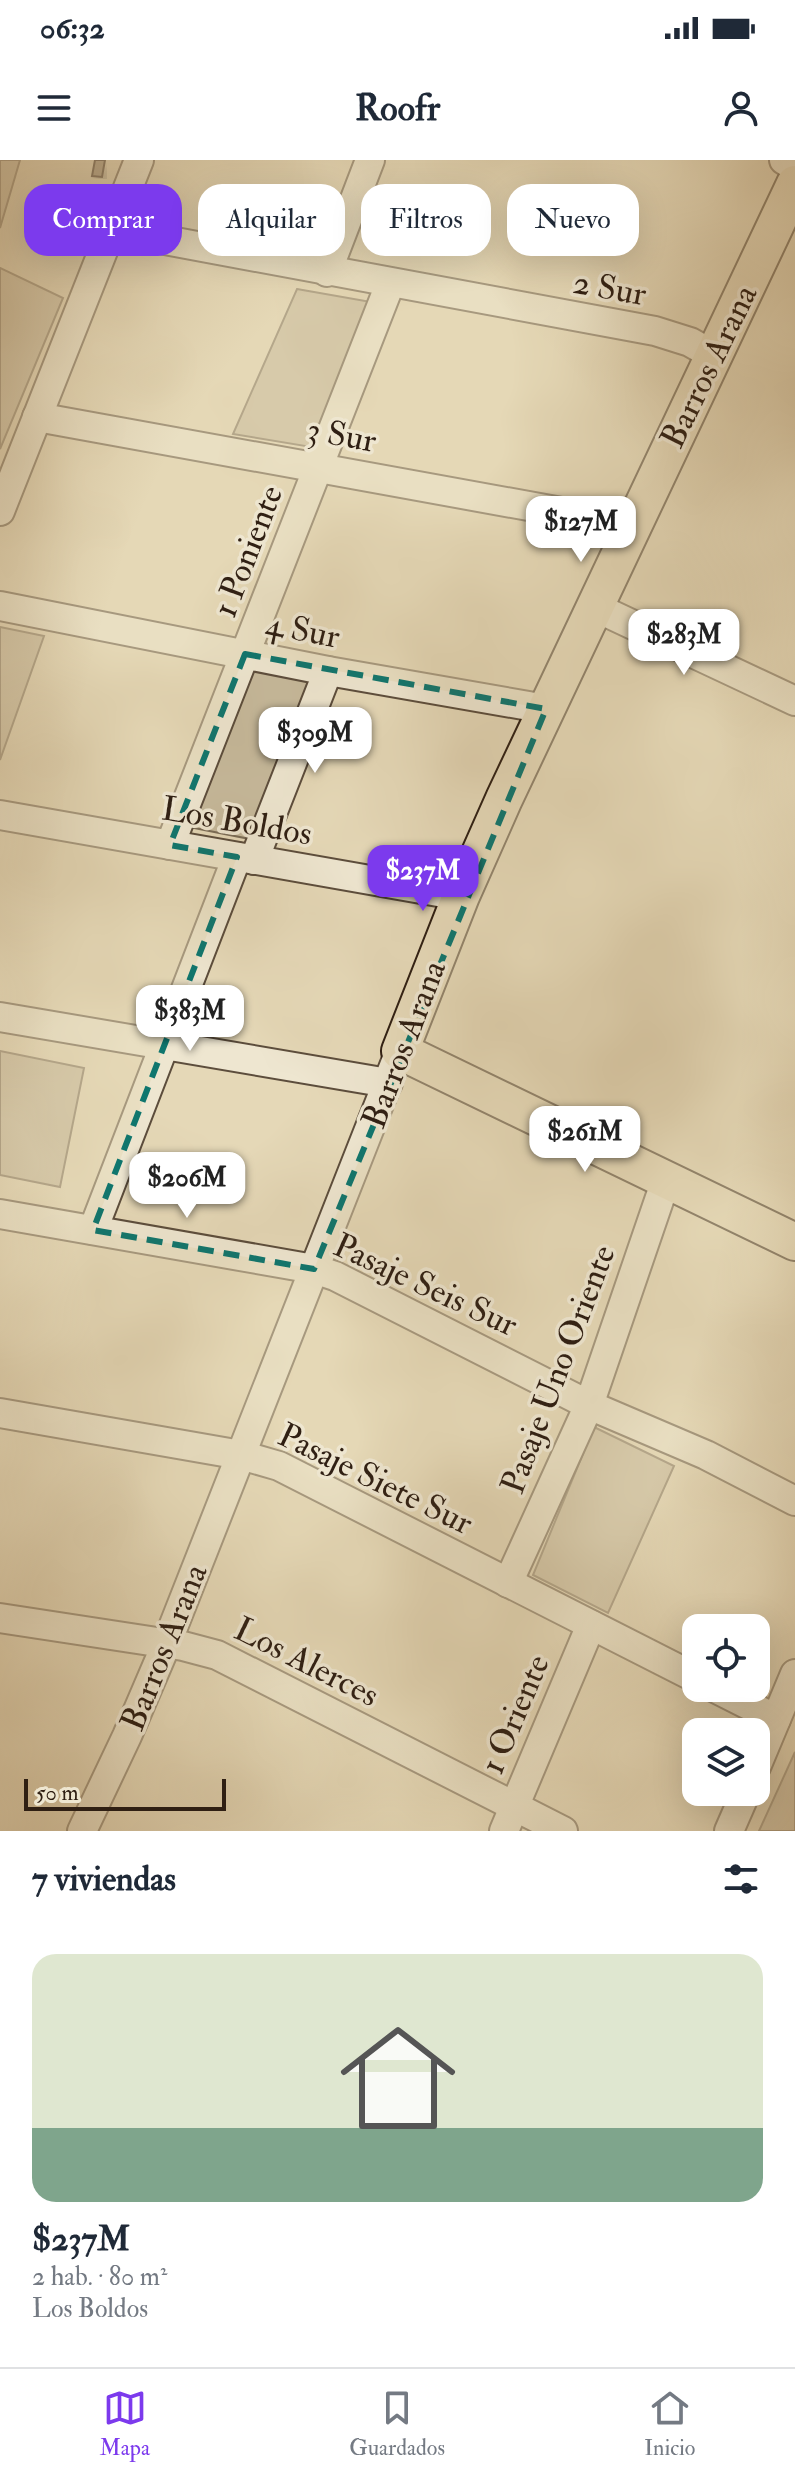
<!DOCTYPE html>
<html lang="es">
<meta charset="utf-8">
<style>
:root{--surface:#fff;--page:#f2f2f3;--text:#1f2937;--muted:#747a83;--line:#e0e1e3;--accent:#7c3aed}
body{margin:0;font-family:"IM FELL Double Pica",serif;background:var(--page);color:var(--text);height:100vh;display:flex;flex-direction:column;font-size:30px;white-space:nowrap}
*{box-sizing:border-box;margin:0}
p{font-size:26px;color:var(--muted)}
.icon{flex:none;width:44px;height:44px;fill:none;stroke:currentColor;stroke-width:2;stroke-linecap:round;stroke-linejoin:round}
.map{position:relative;height:1671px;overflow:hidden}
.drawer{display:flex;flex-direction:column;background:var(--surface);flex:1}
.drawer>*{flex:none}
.banner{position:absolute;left:24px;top:24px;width:748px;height:72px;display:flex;gap:16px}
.controls{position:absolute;left:682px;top:1454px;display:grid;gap:16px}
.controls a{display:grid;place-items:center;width:88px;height:88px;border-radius:16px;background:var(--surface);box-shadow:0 8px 32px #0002;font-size:40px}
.scale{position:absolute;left:24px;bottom:20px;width:202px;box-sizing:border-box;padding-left:8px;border:4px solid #2f1f13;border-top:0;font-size:22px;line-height:28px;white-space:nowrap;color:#2f1f13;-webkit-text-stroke:6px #eee6d0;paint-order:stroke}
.price{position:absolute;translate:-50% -68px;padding:0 18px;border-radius:16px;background:#fff;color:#222;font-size:26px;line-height:52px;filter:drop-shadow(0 2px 4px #0008)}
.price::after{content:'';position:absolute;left:50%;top:48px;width:24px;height:18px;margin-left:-12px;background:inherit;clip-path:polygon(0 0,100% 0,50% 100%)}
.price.active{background:var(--accent);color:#fff}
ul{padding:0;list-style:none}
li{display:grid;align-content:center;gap:16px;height:424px;padding:0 32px}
li span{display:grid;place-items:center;height:248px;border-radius:24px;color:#555}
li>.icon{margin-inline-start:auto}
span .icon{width:144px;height:144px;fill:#fffc;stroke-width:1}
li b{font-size:34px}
h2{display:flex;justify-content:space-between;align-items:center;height:96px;padding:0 32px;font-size:34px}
.chip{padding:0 28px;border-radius:24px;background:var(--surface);box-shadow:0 8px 32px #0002;font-size:28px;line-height:72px}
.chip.active{background:var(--accent);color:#fff}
.status{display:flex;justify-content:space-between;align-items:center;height:56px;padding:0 40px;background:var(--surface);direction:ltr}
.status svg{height:22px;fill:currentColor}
header{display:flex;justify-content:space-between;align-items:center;height:104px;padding:0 32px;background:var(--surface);font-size:36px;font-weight:700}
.tab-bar{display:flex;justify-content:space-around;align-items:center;height:112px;border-top:2px solid var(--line);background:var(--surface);font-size:22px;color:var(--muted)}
.tab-bar a{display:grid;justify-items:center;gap:4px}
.tab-bar .active{color:var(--accent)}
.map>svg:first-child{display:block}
.green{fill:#c6b99b;stroke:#7a6c57;stroke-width:2}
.building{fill:#8e7f68;stroke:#2f1f13;stroke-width:2;filter:url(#shadow)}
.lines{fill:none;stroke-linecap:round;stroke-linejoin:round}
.minor-casing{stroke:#5c4d3c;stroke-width:32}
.major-casing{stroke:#2f1f13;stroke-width:40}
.minor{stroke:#eee6d0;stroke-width:28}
.major{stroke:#e5d8b7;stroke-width:36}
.marked{fill:none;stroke:#0f766e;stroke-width:6;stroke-dasharray:16 10;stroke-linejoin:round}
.labels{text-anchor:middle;stroke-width:7;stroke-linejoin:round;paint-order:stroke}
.street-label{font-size:34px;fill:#2f1f13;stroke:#eee6d0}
</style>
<div class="status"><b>06:32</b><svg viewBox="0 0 49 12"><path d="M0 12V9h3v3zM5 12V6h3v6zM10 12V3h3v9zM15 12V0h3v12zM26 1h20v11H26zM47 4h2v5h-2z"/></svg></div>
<header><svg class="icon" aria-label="menu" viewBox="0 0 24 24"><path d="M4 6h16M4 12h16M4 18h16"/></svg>Roofr<svg class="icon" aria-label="person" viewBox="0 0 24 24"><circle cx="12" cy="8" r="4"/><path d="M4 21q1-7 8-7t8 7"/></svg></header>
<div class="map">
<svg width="795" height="1671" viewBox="0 0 795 1671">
<defs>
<filter id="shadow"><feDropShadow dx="5" dy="9" stdDeviation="4" flood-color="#0004"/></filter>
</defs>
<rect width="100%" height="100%" fill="#e5d8b7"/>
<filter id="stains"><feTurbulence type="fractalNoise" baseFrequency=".0025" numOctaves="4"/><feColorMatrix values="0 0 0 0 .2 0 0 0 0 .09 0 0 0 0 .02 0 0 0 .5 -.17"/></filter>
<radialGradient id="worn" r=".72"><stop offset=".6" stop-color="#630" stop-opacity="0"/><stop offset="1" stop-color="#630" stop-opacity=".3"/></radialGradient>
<g class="green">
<path d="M 0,0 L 20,0 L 0,68 Z"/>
<path d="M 0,108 L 63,138 L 0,289 Z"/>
<path d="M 297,129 L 371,142 L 311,287 L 233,274 Z"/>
<path d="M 0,467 L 44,476 L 0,600 Z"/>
<path d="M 253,510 L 316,522 L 250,679 L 189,667 Z"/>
<path d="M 0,891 L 84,908 L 60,1027 L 0,1015 Z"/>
<path d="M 594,1267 L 674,1306 L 608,1453 L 533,1415 Z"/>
<path d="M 795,1592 L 795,1671 L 759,1671 Z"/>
</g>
<path class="building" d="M 95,0 L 105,0 L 102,17 L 92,16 Z"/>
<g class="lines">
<g class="minor-casing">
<g id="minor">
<path d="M 784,0 L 795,7"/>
<path d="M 111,70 L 655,171 L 690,182 L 713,195"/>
<path d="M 327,112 L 370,0"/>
<path d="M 37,257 L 633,365"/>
<path d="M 0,351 L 139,0"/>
<path d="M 0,446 L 328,511 L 546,549"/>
<path d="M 595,447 L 795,541"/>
<path d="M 0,655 L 461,736"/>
<path d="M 170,685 L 390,124"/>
<path d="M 254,700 L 328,511"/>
<path d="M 0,857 L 388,923"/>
<path d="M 0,1054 L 314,1109 L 335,1116 L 589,1245 L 706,1295 L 795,1341"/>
<path d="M 93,1070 L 237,697"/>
<path d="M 0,1253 L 241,1295 L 279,1306 L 696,1518"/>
<path d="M 508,1423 L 589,1245 L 666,1020"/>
<path d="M 0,1458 L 183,1486 L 217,1495 L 563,1671"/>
<path d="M 715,1528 L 776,1559"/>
<path d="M 756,1607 L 795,1514"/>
<path d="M 82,1671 L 127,1576 L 166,1485 L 400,891"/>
<path d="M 504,1671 L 591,1465"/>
<path d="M 729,1671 L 746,1632"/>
</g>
</g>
<g class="major-casing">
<path id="major" d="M 795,24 L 504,639 L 461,736 L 400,891 L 795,1082"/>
</g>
<use href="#minor" class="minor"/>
<use href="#major" class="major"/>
</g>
<path d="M0 0H795V1671H0ZM 245,494 L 546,549 L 314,1109 L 93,1070 L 237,697 L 170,685 Z" fill="#e5d8b7" fill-opacity=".55" fill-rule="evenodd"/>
<path class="marked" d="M 245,494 L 546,549 L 314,1109 L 93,1070 L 237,697 L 170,685 Z"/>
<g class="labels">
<g class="street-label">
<text transform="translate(610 127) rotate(10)" y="12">2 Sur</text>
<text transform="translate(708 206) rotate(-64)" y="12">Barros Arana</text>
<text transform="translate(342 274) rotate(10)" y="12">3 Sur</text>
<text transform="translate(247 391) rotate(-69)" y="12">1 Poniente</text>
<text transform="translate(303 469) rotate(11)" y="12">4 Sur</text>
<text transform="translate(237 660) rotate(10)" y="12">Los Boldos</text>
<text transform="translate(403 884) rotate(-69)" y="12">Barros Arana</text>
<text transform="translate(426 1124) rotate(25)" y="12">Pasaje Seis Sur</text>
<text transform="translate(557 1209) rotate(-69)" y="12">Pasaje Uno Oriente</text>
<text transform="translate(376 1318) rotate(26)" y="12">Pasaje Siete Sur</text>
<text transform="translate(163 1487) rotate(-68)" y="12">Barros Arana</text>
<text transform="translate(307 1501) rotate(27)" y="12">Los Alerces</text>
<text transform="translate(514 1554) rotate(-67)" y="12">1 Oriente</text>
</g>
</g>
<rect width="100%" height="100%" filter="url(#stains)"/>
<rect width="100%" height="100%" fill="url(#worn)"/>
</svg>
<div class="controls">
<a><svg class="icon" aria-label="locate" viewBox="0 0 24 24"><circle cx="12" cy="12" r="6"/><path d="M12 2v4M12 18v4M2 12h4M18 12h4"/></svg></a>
<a><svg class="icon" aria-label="layers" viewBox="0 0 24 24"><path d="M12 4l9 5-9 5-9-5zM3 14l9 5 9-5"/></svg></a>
</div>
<div class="scale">50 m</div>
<b class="price" style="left:581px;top:404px">$127M</b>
<b class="price" style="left:684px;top:517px">$283M</b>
<b class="price" style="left:315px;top:615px">$309M</b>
<b class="price active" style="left:423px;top:753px">$237M</b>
<b class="price" style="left:190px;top:893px">$383M</b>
<b class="price" style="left:585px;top:1014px">$261M</b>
<b class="price" style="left:187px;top:1060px">$206M</b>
<div class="banner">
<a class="chip active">Comprar</a>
<a class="chip">Alquilar</a>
<a class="chip">Filtros</a>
<a class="chip">Nuevo</a>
</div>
</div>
<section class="drawer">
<h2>7 viviendas<svg class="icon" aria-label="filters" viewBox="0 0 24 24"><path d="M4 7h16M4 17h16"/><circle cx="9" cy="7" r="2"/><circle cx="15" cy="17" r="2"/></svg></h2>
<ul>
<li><span style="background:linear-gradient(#dfe7d0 70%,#7fa58c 0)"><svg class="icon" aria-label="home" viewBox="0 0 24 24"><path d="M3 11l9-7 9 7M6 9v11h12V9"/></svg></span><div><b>$237M</b><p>2 hab. · 80 m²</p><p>Los Boldos</p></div></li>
</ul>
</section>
<nav class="tab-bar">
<a class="active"><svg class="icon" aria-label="map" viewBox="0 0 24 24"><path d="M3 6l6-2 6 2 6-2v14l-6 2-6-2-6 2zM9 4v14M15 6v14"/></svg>Mapa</a>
<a><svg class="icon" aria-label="saved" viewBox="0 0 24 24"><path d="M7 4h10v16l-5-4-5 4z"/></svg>Guardados</a>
<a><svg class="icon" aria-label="home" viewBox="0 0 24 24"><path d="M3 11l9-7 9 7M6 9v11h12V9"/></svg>Inicio</a>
</nav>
